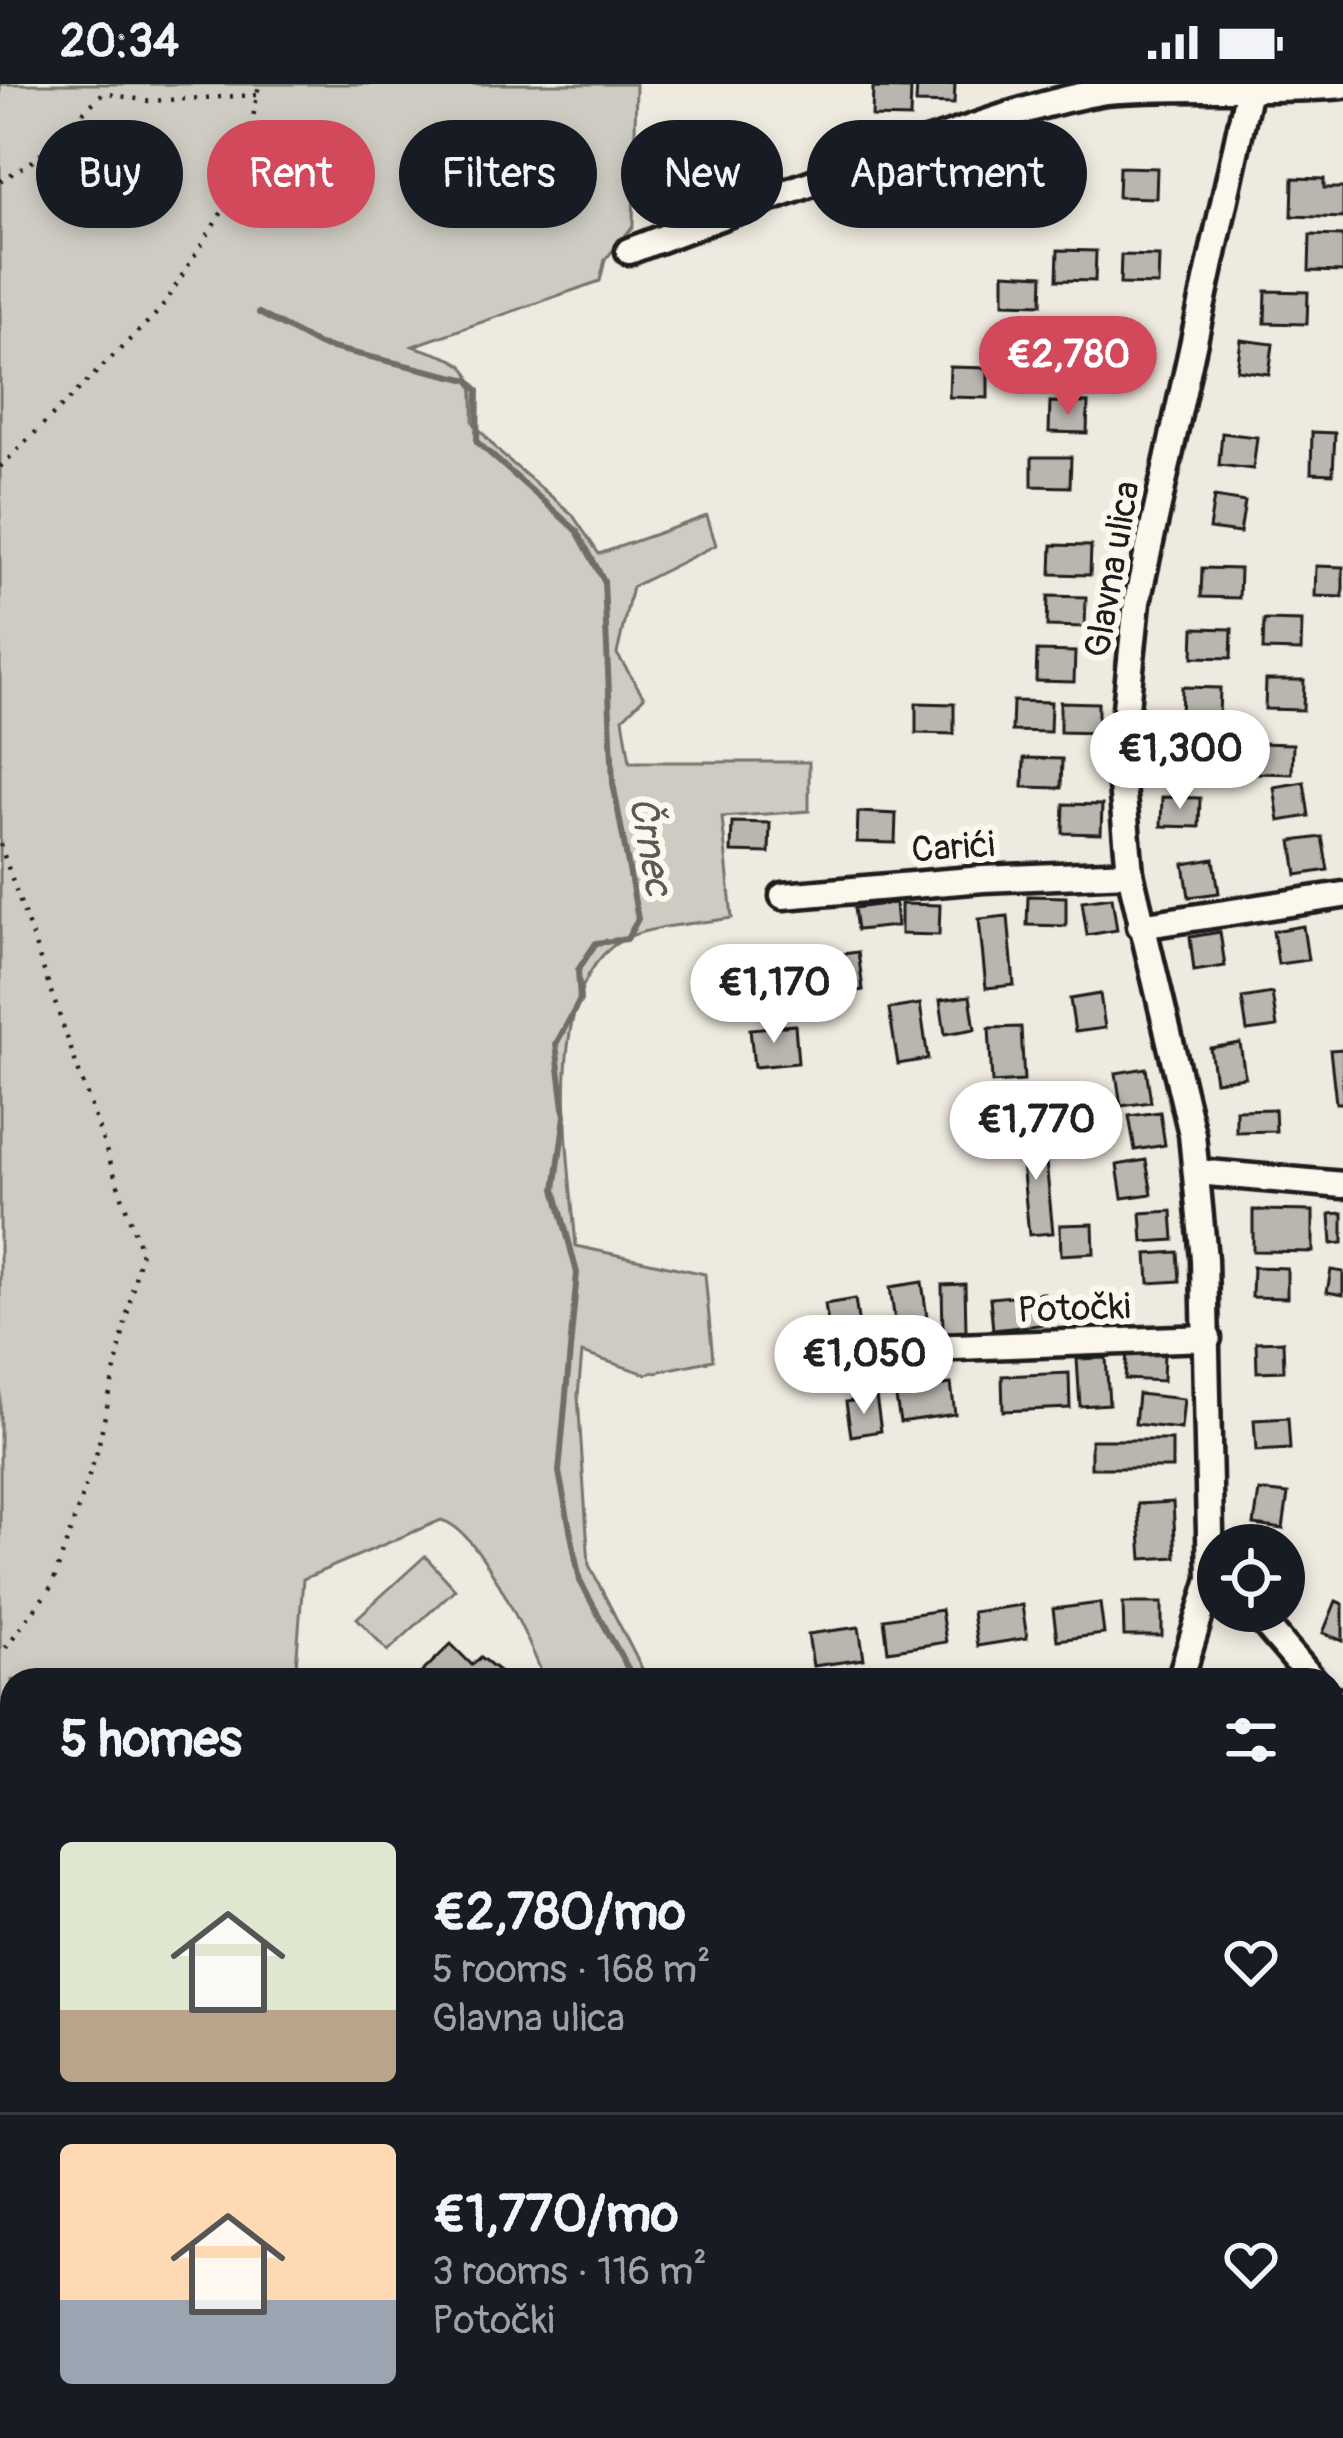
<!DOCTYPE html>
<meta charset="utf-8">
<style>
:root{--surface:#171b24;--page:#20242c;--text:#f1f3f6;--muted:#9ea1a6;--line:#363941;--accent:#d1495b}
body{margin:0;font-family:Pangolin,sans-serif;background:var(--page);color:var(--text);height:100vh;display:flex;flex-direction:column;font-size:45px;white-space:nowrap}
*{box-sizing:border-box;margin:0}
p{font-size:39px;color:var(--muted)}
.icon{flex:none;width:66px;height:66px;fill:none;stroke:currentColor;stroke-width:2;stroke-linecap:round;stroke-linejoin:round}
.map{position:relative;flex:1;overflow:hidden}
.side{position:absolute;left:0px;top:1584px;width:1344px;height:771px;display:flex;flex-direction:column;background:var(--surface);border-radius:36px 36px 0 0;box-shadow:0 6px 18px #0003}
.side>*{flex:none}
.guide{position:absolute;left:36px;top:36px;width:1272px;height:108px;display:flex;gap:24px}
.tools{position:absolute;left:1197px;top:1440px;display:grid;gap:24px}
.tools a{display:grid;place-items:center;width:108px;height:108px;border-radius:50%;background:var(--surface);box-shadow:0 6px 18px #0003;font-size:60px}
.price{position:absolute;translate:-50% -102px;padding:0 27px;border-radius:42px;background:#fff;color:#222;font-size:39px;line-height:78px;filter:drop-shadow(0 3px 6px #0008)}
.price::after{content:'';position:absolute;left:50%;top:72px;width:36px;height:27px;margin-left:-18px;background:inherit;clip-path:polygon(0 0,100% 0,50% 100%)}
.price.current{background:var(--accent);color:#fff}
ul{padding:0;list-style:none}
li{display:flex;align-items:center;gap:36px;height:300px;padding:0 60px}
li+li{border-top:3px solid var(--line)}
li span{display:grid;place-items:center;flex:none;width:336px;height:240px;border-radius:12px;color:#555}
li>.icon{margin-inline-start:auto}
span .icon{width:144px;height:144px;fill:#fffc;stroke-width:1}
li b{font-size:51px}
h2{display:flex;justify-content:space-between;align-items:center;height:144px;padding:0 60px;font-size:51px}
.tag{padding:0 42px;border-radius:54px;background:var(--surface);box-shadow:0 6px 18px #0003;font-size:42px;line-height:108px}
.tag.current{background:var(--accent);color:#fff}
.status{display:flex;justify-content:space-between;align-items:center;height:84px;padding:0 60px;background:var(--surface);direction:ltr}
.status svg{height:33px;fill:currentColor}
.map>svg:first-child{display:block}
.green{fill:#ceccc2;stroke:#75746f;stroke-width:3}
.water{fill:#a6a39d;stroke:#6f6d69;stroke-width:3}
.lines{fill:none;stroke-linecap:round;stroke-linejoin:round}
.stream{stroke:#6f6d69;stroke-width:6}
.building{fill:#b9b6af;stroke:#1c1c1c;stroke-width:3}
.minor-casing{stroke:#1c1c1c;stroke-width:33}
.path{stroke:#1c1c1c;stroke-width:4.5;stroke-dasharray:3 9;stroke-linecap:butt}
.minor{stroke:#fbf7ec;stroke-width:24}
.labels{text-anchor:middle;stroke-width:12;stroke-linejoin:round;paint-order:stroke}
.street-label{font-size:36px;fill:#1c1c1c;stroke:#fbf7ec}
.water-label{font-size:39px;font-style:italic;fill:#5a5956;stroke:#fbf7ec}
</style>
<div class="status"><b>20:34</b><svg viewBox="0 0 49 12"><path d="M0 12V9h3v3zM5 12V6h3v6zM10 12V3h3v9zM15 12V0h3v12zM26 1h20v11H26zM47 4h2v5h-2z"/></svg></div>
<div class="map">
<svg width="1343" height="2354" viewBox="0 0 1343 2354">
<rect width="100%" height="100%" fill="#eeeadf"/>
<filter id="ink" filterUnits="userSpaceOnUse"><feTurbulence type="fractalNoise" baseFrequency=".00833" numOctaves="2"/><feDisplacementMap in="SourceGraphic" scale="24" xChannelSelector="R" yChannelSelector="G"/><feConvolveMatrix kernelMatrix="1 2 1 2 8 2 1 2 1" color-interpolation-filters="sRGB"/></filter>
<g filter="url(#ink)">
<g class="green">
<path d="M 0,0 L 636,0 L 633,142 L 605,176 L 600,197 L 413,262 C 467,280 475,276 473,338 L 501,370 L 572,430 L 599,470 L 707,432 L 716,461 L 632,503 L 617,570 L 644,613 L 623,634 L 630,678 L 809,678 L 809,727 L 722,733 L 732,834 C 703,839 646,842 622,856 C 539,903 570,1081 576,1162 L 705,1190 L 713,1276 L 646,1290 L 582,1269 L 578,1312 L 589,1481 L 642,1585 L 655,1596 L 545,1596 C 529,1558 481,1446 441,1436 L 303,1495 L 295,1596 L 12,1596 L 12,1712 L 0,1710 Z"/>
<path d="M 425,1472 L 455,1505 L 388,1567 L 357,1534 Z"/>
</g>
<path class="water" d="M 12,2151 L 12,2270 L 0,2259 L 0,2166 Z"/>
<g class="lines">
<g class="stream">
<path d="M 259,229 L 319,261 L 469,296 L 478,307 L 477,358 L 577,447 L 604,497 L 613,699 L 638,835 L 627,855 L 596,859 L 578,886 L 580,916 L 556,960 L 565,1032 L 555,1105 L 577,1189 L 559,1388 L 580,1497 L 634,1596"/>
<path d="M 1332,2179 L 1343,2186"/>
</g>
</g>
<g class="building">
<path d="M 917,0 L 955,0 L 954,20 L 916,19 Z"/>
<path d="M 873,4 L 911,5 L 910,34 L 872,33 Z"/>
<path d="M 675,57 L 713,58 L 712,88 L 674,86 Z"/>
<path d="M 1025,81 L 1063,82 L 1062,112 L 1024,111 Z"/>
<path d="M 983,82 L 1022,83 L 1021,113 L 983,112 Z"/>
<path d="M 1119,83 L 1157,84 L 1156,114 L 1118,113 Z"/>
<path d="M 1293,94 L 1324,95 L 1324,104 L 1343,104 L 1343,134 L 1292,132 Z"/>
<path d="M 1310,151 L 1343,152 L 1343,188 L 1309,187 Z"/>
<path d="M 1058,166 L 1096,167 L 1095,197 L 1057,196 Z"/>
<path d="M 1121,171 L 1159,172 L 1158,201 L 1120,200 Z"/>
<path d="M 1004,189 L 1043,191 L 1042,220 L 1004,219 Z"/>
<path d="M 1266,207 L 1308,208 L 1307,240 L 1265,239 Z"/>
<path d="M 1067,252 L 1105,253 L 1104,283 L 1066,282 Z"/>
<path d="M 1241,256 L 1273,260 L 1269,290 L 1237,286 Z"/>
<path d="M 950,283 L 988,284 L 988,314 L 949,313 Z"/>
<path d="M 1050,318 L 1088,319 L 1087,349 L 1049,348 Z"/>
<path d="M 1312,348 L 1335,349 L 1333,390 L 1311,389 Z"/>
<path d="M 1222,349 L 1257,353 L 1253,385 L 1219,381 Z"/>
<path d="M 1032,373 L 1071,373 L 1070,403 L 1032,402 Z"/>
<path d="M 1214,413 L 1245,418 L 1240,449 L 1209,445 Z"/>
<path d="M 1052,461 L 1091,462 L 1090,491 L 1051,490 Z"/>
<path d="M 1316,482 L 1343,483 L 1343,513 L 1315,512 Z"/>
<path d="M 1202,484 L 1240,485 L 1239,514 L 1201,513 Z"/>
<path d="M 1048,512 L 1086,513 L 1085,543 L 1047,542 Z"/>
<path d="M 1264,536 L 1302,537 L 1301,567 L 1263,566 Z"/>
<path d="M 1194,544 L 1232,545 L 1231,574 L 1193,573 Z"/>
<path d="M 1037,567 L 1075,568 L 1074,598 L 1036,597 Z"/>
<path d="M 1266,596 L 1304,596 L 1303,626 L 1265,625 Z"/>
<path d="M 1182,603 L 1220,604 L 1219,634 L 1181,633 Z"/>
<path d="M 1013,617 L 1051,618 L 1050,648 L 1012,647 Z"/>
<path d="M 1060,618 L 1098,619 L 1098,649 L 1060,648 Z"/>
<path d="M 916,619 L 954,620 L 954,650 L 916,649 Z"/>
<path d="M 1255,659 L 1293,660 L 1292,690 L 1254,689 Z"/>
<path d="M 1177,663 L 1215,664 L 1215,694 L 1176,693 Z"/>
<path d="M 1024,674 L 1062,675 L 1061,704 L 1023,703 Z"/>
<path d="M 1304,698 L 1309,732 L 1279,737 L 1274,703 Z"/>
<path d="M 1162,713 L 1200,714 L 1199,743 L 1161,742 Z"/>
<path d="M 1064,720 L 1102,721 L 1101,750 L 1063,749 Z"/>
<path d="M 858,728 L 896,730 L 895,759 L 857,758 Z"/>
<path d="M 732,738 L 770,739 L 769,769 L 731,768 Z"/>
<path d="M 1322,753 L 1328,786 L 1297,791 L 1292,757 Z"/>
<path d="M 1214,775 L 1219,809 L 1189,813 L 1184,780 Z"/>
<path d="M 1028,812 L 1066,813 L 1066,842 L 1027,841 Z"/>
<path d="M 1112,813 L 1117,846 L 1087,851 L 1082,817 Z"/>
<path d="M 895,819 L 897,842 L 857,846 L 854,824 Z"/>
<path d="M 901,820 L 940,821 L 939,851 L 901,850 Z"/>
<path d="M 1008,832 L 1014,901 L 986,904 L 979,835 Z"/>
<path d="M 1303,842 L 1308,876 L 1278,880 L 1273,847 Z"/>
<path d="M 1220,848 L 1225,882 L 1194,887 L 1190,853 Z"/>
<path d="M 858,868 L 863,906 L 833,911 L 828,872 Z"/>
<path d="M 1272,909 L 1277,943 L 1247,947 L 1242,914 Z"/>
<path d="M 1100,910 L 1105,944 L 1075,948 L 1070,915 Z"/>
<path d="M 970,912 L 975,945 L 945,950 L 940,916 Z"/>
<path d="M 920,920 L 928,975 L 898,980 L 889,925 Z"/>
<path d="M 795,941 L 798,979 L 754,983 L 750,945 Z"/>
<path d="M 1021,943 L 1024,997 L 992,999 L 989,944 Z"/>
<path d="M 1240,959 L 1245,993 L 1215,997 L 1210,964 Z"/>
<path d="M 1343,965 L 1343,1019 L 1336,1019 L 1330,966 Z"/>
<path d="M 1146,984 L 1151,1018 L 1121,1022 L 1116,989 Z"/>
<path d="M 1275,1025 L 1276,1047 L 1236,1048 L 1236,1026 Z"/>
<path d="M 1160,1028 L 1165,1061 L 1135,1066 L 1129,1032 Z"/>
<path d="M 1043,1047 L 1053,1149 L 1029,1151 L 1019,1049 Z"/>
<path d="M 1146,1076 L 1152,1110 L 1122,1114 L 1117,1081 Z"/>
<path d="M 1253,1126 L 1313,1127 L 1313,1168 L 1253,1167 Z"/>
<path d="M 1172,1127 L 1174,1156 L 1143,1158 L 1141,1129 Z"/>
<path d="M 1343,1129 L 1343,1159 L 1332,1160 L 1330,1130 Z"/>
<path d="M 1093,1140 L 1094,1169 L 1061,1171 L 1060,1141 Z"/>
<path d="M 1178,1168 L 1180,1197 L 1149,1199 L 1147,1170 Z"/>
<path d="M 1253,1183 L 1287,1184 L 1287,1214 L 1252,1213 Z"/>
<path d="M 1331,1186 L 1343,1188 L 1343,1211 L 1327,1208 Z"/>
<path d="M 922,1198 L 927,1233 L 895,1238 L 890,1203 Z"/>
<path d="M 965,1200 L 966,1247 L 943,1248 L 942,1201 Z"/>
<path d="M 1044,1209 L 1048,1240 L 993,1246 L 990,1214 Z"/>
<path d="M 855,1215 L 860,1249 L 830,1253 L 825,1220 Z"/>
<path d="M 1283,1257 L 1284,1287 L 1257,1288 L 1256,1258 Z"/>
<path d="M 830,1261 L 840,1288 L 803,1302 L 793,1275 Z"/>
<path d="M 1127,1267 L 1164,1269 L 1163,1297 L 1125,1295 Z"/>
<path d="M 1106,1274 L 1109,1320 L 1080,1322 L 1077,1275 Z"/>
<path d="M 1069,1289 L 1070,1324 L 1003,1327 L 1002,1292 Z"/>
<path d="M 951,1300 L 955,1330 L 900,1338 L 895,1308 Z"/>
<path d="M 1138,1310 L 1184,1315 L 1181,1345 L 1135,1340 Z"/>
<path d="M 876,1313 L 881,1347 L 851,1352 L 846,1318 Z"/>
<path d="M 1288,1334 L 1290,1365 L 1256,1367 L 1254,1336 Z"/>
<rect x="1091" y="1356" width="81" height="28"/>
<path d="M 1259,1407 L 1288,1410 L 1283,1445 L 1254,1441 Z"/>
<path d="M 1173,1418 L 1176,1473 L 1142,1475 L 1138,1420 Z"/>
<path d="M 1336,1517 L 1343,1520 L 1343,1557 L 1323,1549 Z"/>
<path d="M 1100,1519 L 1104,1550 L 1057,1556 L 1053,1525 Z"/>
<path d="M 1123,1519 L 1162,1519 L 1162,1552 L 1124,1552 Z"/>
<path d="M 1022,1521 L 1027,1554 L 977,1562 L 972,1528 Z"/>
<path d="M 941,1526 L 946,1558 L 888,1567 L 884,1535 Z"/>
<path d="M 859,1543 L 864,1575 L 813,1582 L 808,1550 Z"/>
<path d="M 451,1560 L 472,1581 L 481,1573 L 511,1596 L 414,1596 Z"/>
<rect x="0" y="2294" width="10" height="33"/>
<rect x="495" y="2343" width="37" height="11"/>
<rect x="785" y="2343" width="36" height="11"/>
<path d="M 884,2343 L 931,2343 L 927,2354 L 880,2354 Z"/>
<rect x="1033" y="2343" width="36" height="11"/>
<rect x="1094" y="2343" width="36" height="11"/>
<rect x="1155" y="2343" width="36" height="11"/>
<rect x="1207" y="2343" width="36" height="11"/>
<rect x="1265" y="2343" width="51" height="11"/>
</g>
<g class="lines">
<g class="minor-casing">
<g id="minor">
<path d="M 629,167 C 729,129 829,92 930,58 C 988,38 1045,17 1106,7 C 1184,0 1264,8 1343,1"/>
<path d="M 783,812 L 983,795 L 1130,789"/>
<path d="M 1140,842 L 1343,811"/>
<path d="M 1197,1088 L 1343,1101"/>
<path d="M 872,1266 L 1208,1254"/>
<path d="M 1254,1527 L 1313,1596"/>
<path d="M 1180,1596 L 1211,1495 L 1204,1175 L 1192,1050 L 1130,789 L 1122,701 L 1124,643 L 1137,518 L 1250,0"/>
<path d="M 1332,1614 L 1343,1624"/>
<path d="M 1332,1892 L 1343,1864"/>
<path d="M 630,2343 L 636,2354"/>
<path d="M 298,2354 L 311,2343"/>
<path d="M 573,2354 L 580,2343"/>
<path d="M 852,2354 L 858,2343"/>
<path d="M 1009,2354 L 1010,2343"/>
</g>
</g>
<g class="path">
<path d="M 0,97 L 33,77 L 103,9 L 149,17 L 257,11"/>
<path d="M 0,383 L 161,225 L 242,96 L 259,0"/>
<path d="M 0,760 L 141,1167 L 97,1368 L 52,1502 L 0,1571"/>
<path d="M 0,1725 L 12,1721"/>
<path d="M 56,2354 L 58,2343"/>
</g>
<use href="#minor" class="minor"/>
</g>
</g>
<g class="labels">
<g class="street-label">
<text transform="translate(1111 485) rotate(-80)" y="13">Glavna ulica</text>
<text transform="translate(953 762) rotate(-4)" y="13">Carići</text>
<text transform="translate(1074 1223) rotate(-2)" y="13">Potočki</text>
</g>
<g class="water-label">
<text transform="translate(652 762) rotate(80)" y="14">Črnec</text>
</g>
</g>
</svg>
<div class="tools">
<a><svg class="icon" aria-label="locate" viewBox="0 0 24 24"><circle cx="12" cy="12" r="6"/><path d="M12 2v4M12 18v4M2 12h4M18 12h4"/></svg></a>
</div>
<b class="price current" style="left:1068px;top:334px">€2,780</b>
<b class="price" style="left:1180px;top:728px">€1,300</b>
<b class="price" style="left:774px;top:962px">€1,170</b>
<b class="price" style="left:1036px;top:1099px">€1,770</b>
<b class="price" style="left:864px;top:1333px">€1,050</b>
<div class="guide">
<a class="tag">Buy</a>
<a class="tag current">Rent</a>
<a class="tag">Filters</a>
<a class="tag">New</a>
<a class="tag">Apartment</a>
</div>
<section class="side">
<h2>5 homes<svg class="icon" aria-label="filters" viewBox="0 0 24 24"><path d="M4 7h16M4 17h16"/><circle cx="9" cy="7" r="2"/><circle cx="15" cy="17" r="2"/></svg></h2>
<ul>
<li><span style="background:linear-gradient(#dfe7d0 70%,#b9a48a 0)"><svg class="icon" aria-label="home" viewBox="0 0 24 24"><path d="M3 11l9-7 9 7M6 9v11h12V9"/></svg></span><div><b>€2,780/mo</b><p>5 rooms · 168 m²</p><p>Glavna ulica</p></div><svg class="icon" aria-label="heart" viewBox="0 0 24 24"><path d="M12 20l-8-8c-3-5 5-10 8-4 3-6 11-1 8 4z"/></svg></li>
<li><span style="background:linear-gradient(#ffd9b3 65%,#9aa5b1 0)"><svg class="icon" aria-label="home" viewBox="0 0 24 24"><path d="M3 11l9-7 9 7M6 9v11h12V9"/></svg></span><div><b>€1,770/mo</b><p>3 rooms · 116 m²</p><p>Potočki</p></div><svg class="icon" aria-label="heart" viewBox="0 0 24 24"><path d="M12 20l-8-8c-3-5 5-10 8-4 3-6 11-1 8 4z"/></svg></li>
</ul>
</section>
</div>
